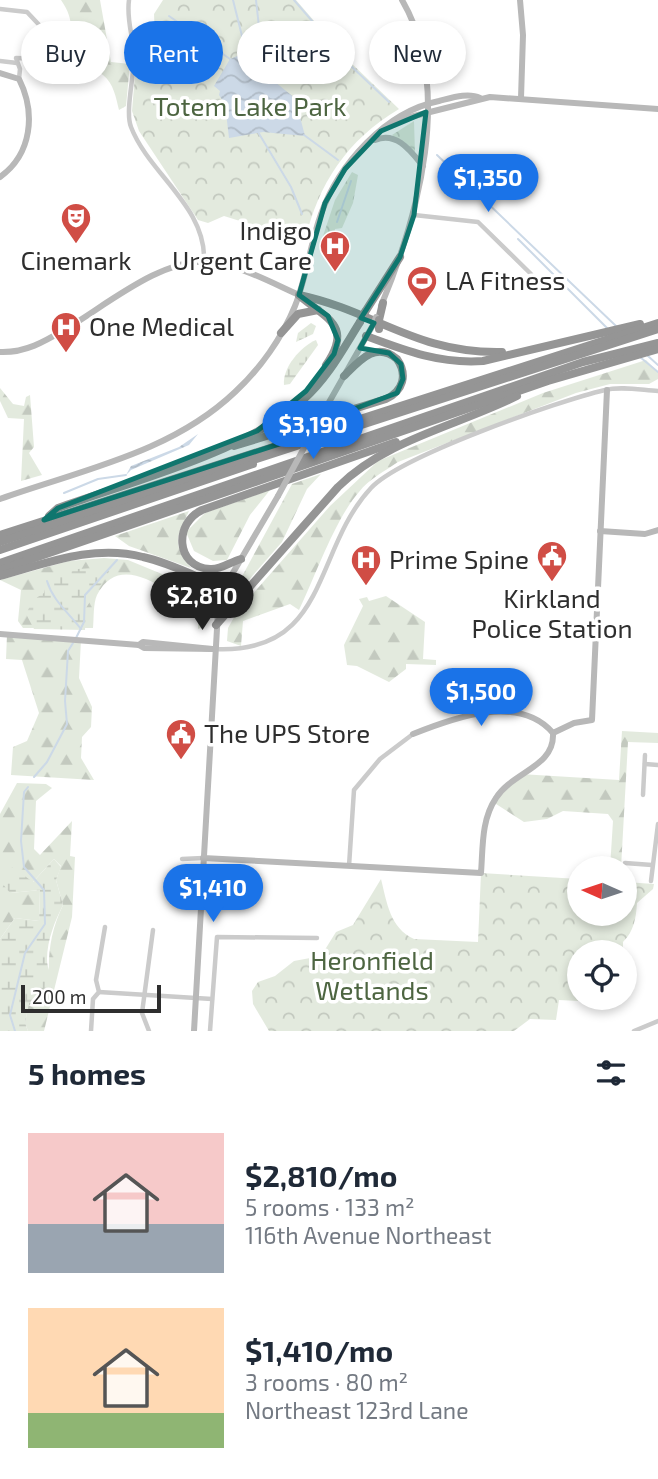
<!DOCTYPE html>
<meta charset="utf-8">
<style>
:root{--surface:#fff;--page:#f2f2f3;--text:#1f2937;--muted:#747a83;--accent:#1a73e8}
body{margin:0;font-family:"Exo 2",sans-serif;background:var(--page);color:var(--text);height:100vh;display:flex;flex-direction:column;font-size:26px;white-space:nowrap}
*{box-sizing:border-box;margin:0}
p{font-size:23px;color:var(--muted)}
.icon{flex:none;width:38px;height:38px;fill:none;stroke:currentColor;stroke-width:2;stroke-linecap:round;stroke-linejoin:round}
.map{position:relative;height:1031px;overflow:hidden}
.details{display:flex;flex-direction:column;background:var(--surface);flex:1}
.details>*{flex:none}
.banner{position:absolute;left:21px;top:21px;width:616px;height:63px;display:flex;gap:14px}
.needle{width:46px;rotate:273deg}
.buttons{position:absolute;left:567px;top:856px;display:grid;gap:14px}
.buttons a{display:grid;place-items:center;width:70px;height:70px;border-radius:50%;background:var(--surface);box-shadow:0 4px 10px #0003;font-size:35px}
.scale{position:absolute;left:21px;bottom:18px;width:140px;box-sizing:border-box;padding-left:7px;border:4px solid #2e2e2e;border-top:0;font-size:19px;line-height:24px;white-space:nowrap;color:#2e2e2e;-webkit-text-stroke:5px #fff;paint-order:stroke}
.price{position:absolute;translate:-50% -60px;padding:0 16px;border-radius:24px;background:var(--accent);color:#fff;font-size:23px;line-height:46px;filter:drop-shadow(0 2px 4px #0008)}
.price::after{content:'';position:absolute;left:50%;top:42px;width:21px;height:16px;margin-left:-10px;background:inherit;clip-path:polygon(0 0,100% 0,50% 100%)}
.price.selected{background:#222;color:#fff}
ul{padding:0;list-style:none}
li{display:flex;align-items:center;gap:21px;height:175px;padding:0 28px}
li span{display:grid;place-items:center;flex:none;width:196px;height:140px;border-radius:0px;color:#555}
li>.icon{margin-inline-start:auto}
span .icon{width:84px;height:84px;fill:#fffc;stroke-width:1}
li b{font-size:30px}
h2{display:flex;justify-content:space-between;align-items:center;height:84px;padding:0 28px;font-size:30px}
.chip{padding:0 24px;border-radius:32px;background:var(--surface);box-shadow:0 4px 10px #0003;font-size:24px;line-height:63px}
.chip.selected{background:var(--accent);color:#fff}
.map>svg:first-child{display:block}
.forest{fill:url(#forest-firs)}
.wetland{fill:url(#wetland-marsh)}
.park{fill:url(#park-crowns)}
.water{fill:url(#water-waves)}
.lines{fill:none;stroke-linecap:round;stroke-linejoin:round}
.stream{stroke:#ccd9e7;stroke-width:2}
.street{stroke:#cbcbcb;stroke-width:4.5}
.secondary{stroke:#b8b8b8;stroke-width:6}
.highway{stroke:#959595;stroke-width:8}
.secondary-bridge{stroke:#b8b8b8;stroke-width:6}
.highway-bridge{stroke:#959595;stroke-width:8}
.marked{fill:#0f766e;fill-opacity:0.2;stroke:#0f766e;stroke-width:5;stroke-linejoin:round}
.labels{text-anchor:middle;stroke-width:7;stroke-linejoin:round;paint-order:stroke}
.park-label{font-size:26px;fill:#4d6541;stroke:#fff}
.poi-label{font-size:26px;fill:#2e2e2e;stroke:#fff;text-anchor:start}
</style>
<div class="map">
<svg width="658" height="1031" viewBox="0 0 658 1031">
<defs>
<pattern id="forest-firs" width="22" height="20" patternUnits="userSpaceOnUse" patternTransform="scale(1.75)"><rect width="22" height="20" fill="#e3eade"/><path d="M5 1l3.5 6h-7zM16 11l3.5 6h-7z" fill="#c3c9bf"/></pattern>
<pattern id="wetland-marsh" width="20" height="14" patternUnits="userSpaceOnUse" patternTransform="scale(1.75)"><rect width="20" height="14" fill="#e3eade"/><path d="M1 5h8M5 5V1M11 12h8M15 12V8" fill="none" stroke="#c3c9bf"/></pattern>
<pattern id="park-crowns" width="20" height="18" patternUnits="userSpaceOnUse" patternTransform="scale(1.75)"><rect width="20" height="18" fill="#e3eade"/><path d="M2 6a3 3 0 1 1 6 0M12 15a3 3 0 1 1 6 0" fill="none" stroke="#c3c9bf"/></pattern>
<pattern id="water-waves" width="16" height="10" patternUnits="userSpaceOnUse" patternTransform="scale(1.75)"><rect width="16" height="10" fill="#ccd9e7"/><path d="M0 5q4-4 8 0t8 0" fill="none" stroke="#b0bbc6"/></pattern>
</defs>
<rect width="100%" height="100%" fill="#fff"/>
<g class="forest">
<path d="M 61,0 L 100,0 L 111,62 L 130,64 L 126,106 L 119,110 C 116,98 114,84 103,75 C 94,68 80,66 75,52 C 67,31 77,23 61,0 Z"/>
<path d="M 646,360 L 658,372 L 658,379 L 649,384 L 610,384 L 576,393 L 398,462 C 385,471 369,479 359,492 C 335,519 315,577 299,610 L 290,604 L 243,621 L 241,646 L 227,641 L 228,628 L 237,612 L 330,506 L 378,461 L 543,393 Z"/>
<path d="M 0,388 L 13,404 L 24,406 L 26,397 L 30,395 L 34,447 L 29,453 L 42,475 L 21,481 L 24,419 L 8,418 L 0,401 Z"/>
<path d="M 321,474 L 307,489 L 282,542 L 241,589 L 239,582 L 292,484 Z"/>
<path d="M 270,490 L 250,515 L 227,560 L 213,561 L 194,551 L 186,532 L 205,513 Z"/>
<path d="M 189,511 C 177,537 171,542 191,568 L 129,546 L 115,536 Z"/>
<path d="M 104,558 L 128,560 L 203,591 L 207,601 L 203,627 L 198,629 L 198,617 C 175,595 121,547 97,595 C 93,604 94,618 93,628 L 23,628 L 18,621 L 21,590 L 0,580 L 69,561 Z"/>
<path d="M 386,596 L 425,622 L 423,659 L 436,660 L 436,665 L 406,664 L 406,669 L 389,682 L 357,666 L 347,665 L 344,645 L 363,606 L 359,599 L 367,597 L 369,601 Z"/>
<path d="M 7,635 L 81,640 L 79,678 L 92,707 L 91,727 L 82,737 L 81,758 L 94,780 L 11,775 L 13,747 L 27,741 L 39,713 L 22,660 L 6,659 Z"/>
<path d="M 622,731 L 658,733 L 658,743 L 628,742 L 621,868 L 610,868 L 613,821 L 608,814 L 563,811 L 547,819 L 524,822 L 493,802 L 520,774 L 619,780 Z"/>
<path d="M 17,783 L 46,784 L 52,788 L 36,801 L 34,849 L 40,855 L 72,821 L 70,856 L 75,857 L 72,917 L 44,1031 L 28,1031 L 25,1023 L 29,1002 L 50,991 C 47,960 49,934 63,905 L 56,880 L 61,866 L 54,859 L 32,883 L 10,893 L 40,890 L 39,921 L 15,918 L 0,939 L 0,814 Z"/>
</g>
<g class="wetland">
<path d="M 311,323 L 316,326 L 313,334 L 296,342 L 298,333 Z"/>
<path d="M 316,340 L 318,345 L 290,384 L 284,385 C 282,368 301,346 316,340 Z"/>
<path d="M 109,567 L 110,570 L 86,608 L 85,630 L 34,629 L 26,614 L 33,600 L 44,593 L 47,581 L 78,569 Z"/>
<path d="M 54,859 L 61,867 L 56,880 L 63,905 C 55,921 47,940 47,959 C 47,974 56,974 50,991 L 29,1003 L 25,1023 L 28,1031 L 0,1031 L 0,939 L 15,918 L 39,921 L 40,890 L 10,893 L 2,883 L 12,867 L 33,882 Z"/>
</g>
<g class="park">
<path d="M 163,0 L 296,0 L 347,59 L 399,109 C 347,140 318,184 305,241 L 224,216 L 208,223 L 198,220 L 139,131 L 132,111 L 136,62 L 156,61 L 154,14 Z"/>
<path d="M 414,121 L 415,154 L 392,135 Z"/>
<path d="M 352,172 L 358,175 L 353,203 L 342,228 L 335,229 L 333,247 L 320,245 L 335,200 Z"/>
<path d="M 481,873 L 579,879 L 579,914 L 625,914 L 625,882 L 654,884 L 653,889 L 637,903 C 636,918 634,931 623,942 L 623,950 L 579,952 L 578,1001 L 559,1000 L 556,1020 L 530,1019 L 514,1031 L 269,1031 L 253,1004 L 252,991 L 258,982 L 275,976 L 294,961 L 321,956 L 336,932 L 353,925 L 381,879 C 387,903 390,928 414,939 L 478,942 Z"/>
</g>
<g class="water">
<path d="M 247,52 C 254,66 288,93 302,103 L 299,113 L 305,136 L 263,132 L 229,138 L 225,104 L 219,95 L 220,91 L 214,86 L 230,59 Z"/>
<path d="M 198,434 L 189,445 L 131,470 L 126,475 L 131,466 L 179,447 Z"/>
</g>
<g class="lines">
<g class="stream">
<path d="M 233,0 L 246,52"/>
<path d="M 256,0 L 260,36 L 258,65"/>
<path d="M 294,0 L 351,66 L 389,102"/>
<path d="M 169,16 L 230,59"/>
<path d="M 258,132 L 291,187 L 302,214"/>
<path d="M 304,135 L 338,160"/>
<path d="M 437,155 L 616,326"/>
<path d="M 337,222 L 351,181"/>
<path d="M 518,239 L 607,328"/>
<path d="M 648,356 L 658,365"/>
<path d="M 640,357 L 658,372"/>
<path d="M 64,493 L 98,479 L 126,475"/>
<path d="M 47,581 C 53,601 68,612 81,629"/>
<path d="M 76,638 L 84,622 L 85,595 L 117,560"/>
<path d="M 34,777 L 47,762 L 67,724 L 65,701 L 68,651 L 73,643"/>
<path d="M 15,1031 L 10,1015 L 25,953 L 45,924 L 44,890 L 24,867 L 21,841 L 24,792 L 28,787"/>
</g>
<g class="street">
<path d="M 129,0 C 126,21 134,38 134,58 C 134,76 125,112 131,127 C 149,174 207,207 204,262"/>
<path d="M 0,9 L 27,12 L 43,29 L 45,59 L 16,58 L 20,69 L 19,79"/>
<path d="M 0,61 L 17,63"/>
<path d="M 414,215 L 478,222 L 531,274"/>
<path d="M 214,649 C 330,655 312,551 371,488 C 401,456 558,401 605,390 C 621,386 641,390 658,391"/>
<path d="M 645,764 L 658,765"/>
<path d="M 643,795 L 645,755"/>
<path d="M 182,859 L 203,858"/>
<path d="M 625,863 L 652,865"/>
<path d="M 349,866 L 354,790 L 380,759 L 413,734"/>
<path d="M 651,881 L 658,824"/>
<path d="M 99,992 L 212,999"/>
<path d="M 91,1031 L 93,999 L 99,992 L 96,980 L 105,927"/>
<path d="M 149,1031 L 142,1013 L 153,930"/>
<path d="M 210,1031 L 217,937 L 317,938"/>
<path d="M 634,1031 L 658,1021"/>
</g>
<g class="secondary">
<path d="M 520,0 L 523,35 L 521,98"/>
<path d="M 0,73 L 19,79 C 36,113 32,154 0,177"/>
<path d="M 394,121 L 490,97 L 658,109"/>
<path d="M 375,140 C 396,131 410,150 423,166"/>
<path d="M 381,306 C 418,217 454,89 402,0"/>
<path d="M 0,352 C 27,353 47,340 69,327 C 106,305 164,257 208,262 C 240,265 270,282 299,295"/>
<path d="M 324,411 L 373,325"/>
<path d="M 0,499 C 81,470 171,453 235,392 C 260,369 282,338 295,306 C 307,276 310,244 321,214 C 339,164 385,112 439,101 C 451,98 468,92 480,98"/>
<path d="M 600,531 L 645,534 L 658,530"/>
<path d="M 0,634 L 139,645 L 144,648 L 214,649"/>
<path d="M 139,645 L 143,642 L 212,649"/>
<path d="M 553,733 L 574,723 L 592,720 L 607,390"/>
<path d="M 413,734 C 453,718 519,693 553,733"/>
<path d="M 203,858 L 481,873 C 483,848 481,820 496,798 C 512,772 555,767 553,733"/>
<path d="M 194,1031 L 218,611 L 224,588 L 278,496"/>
</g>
<g class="highway">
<path d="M 299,295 C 375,311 416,354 502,352"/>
<path d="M 301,297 C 327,319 353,326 326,365"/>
<path d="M 365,312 L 400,257"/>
<path d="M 379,320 L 383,303"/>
<path d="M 281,333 L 298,314 L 318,310"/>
<path d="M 366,336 C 406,351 440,364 483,361 L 640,324"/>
<path d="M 234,446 L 386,399 C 403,391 408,375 397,359 C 376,341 360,360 344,376"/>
<path d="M 49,516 L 58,508 C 133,481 244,453 303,400 C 328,378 343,349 360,322"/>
<path d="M 0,535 L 658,323"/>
<path d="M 0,542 L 658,329"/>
<path d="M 0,550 L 253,464"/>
<path d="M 241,559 C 230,562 221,570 210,569 C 175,567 174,523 202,510 L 396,442"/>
<path d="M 0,563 L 583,362 L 658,343"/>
<path d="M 0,570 L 548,381 L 658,349"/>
<path d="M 0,576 C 47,563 94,544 143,557 C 171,563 198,578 224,588"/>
<path d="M 216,625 L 338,487 C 387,439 457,426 517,396"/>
</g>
<g class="secondary-bridge">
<path d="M 373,325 L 376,317"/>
<path d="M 278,496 L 324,411"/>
</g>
<g class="highway-bridge">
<path d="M 379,320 L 379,329"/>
<path d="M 360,322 L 365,312"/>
</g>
</g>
<path class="marked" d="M 426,112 L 414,215 L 400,257 L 361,318 L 374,323 L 360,348 L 389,353 L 401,364 L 403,379 L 397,393 L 319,422 L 313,433 L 44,520 L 58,508 L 257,431 L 306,391 L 334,354 L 338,340 L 328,316 L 299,295 L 325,203 L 345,169 L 381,131 Z"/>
<defs>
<g id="theatre-pin" transform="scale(1.575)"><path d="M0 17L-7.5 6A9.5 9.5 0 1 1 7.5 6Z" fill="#d04d45" stroke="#fff"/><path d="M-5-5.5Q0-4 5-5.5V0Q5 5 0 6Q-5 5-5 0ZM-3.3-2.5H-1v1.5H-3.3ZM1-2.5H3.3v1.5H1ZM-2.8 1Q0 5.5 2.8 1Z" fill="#fff"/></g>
<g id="hospital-pin" transform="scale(1.575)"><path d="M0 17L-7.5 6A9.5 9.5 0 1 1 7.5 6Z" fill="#d04d45" stroke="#fff"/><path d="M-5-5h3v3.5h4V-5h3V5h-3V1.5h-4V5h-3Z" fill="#fff"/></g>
<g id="stadium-pin" transform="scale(1.575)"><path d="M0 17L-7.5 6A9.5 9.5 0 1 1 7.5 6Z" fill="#d04d45" stroke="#fff"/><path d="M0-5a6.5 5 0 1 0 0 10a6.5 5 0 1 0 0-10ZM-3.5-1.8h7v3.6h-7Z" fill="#fff"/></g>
<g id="civic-pin" transform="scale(1.575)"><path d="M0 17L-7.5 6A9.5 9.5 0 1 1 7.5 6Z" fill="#d04d45" stroke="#fff"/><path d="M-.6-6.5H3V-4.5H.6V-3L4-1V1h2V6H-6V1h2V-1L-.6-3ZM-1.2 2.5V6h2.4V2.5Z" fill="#fff"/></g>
</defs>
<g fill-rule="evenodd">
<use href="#theatre-pin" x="76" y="218"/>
<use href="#hospital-pin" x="335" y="246"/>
<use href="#stadium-pin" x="422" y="281"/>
<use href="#hospital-pin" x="66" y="327"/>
<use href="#civic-pin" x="552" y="556"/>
<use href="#hospital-pin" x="366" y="560"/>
<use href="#civic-pin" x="181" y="734"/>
</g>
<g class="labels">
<g class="park-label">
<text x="250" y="116">Totem Lake Park</text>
<text x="372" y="970">Heronfield<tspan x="372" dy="30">Wetlands</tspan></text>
</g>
<g class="poi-label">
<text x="312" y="240" text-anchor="end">Indigo<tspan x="312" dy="30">Urgent Care</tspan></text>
<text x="76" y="270" text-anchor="middle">Cinemark</text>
<text x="445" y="290">LA Fitness</text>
<text x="89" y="336">One Medical</text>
<text x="389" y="569">Prime Spine</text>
<text x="552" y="608" text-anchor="middle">Kirkland<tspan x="552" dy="30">Police Station</tspan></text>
<text x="204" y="743">The UPS Store</text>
</g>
</g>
</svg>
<div class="buttons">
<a><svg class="needle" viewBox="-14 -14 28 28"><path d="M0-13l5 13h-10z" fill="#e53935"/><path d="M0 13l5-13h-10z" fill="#747a83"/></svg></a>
<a><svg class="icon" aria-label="locate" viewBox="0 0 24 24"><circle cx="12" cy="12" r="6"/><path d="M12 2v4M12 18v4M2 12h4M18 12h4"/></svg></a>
</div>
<div class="scale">200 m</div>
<b class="price" style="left:488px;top:214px">$1,350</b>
<b class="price" style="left:313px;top:461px">$3,190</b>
<b class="price selected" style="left:202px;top:632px">$2,810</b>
<b class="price" style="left:481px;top:728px">$1,500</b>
<b class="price" style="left:213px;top:924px">$1,410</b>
<div class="banner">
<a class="chip">Buy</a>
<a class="chip selected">Rent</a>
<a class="chip">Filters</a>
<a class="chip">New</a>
</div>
</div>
<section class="details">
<h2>5 homes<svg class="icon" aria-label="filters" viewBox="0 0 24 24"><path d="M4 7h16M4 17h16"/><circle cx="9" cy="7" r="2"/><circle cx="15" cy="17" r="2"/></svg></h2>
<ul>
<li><span style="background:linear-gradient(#f6c9c9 65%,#9aa5b1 0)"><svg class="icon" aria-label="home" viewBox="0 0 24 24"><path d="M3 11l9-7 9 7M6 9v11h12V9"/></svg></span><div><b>$2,810/mo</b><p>5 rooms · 133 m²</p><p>116th Avenue Northeast</p></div></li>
<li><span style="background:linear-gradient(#ffd9b3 75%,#8fb573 0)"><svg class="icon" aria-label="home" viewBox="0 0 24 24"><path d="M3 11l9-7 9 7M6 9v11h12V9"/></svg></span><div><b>$1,410/mo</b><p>3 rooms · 80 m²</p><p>Northeast 123rd Lane</p></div></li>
</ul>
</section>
